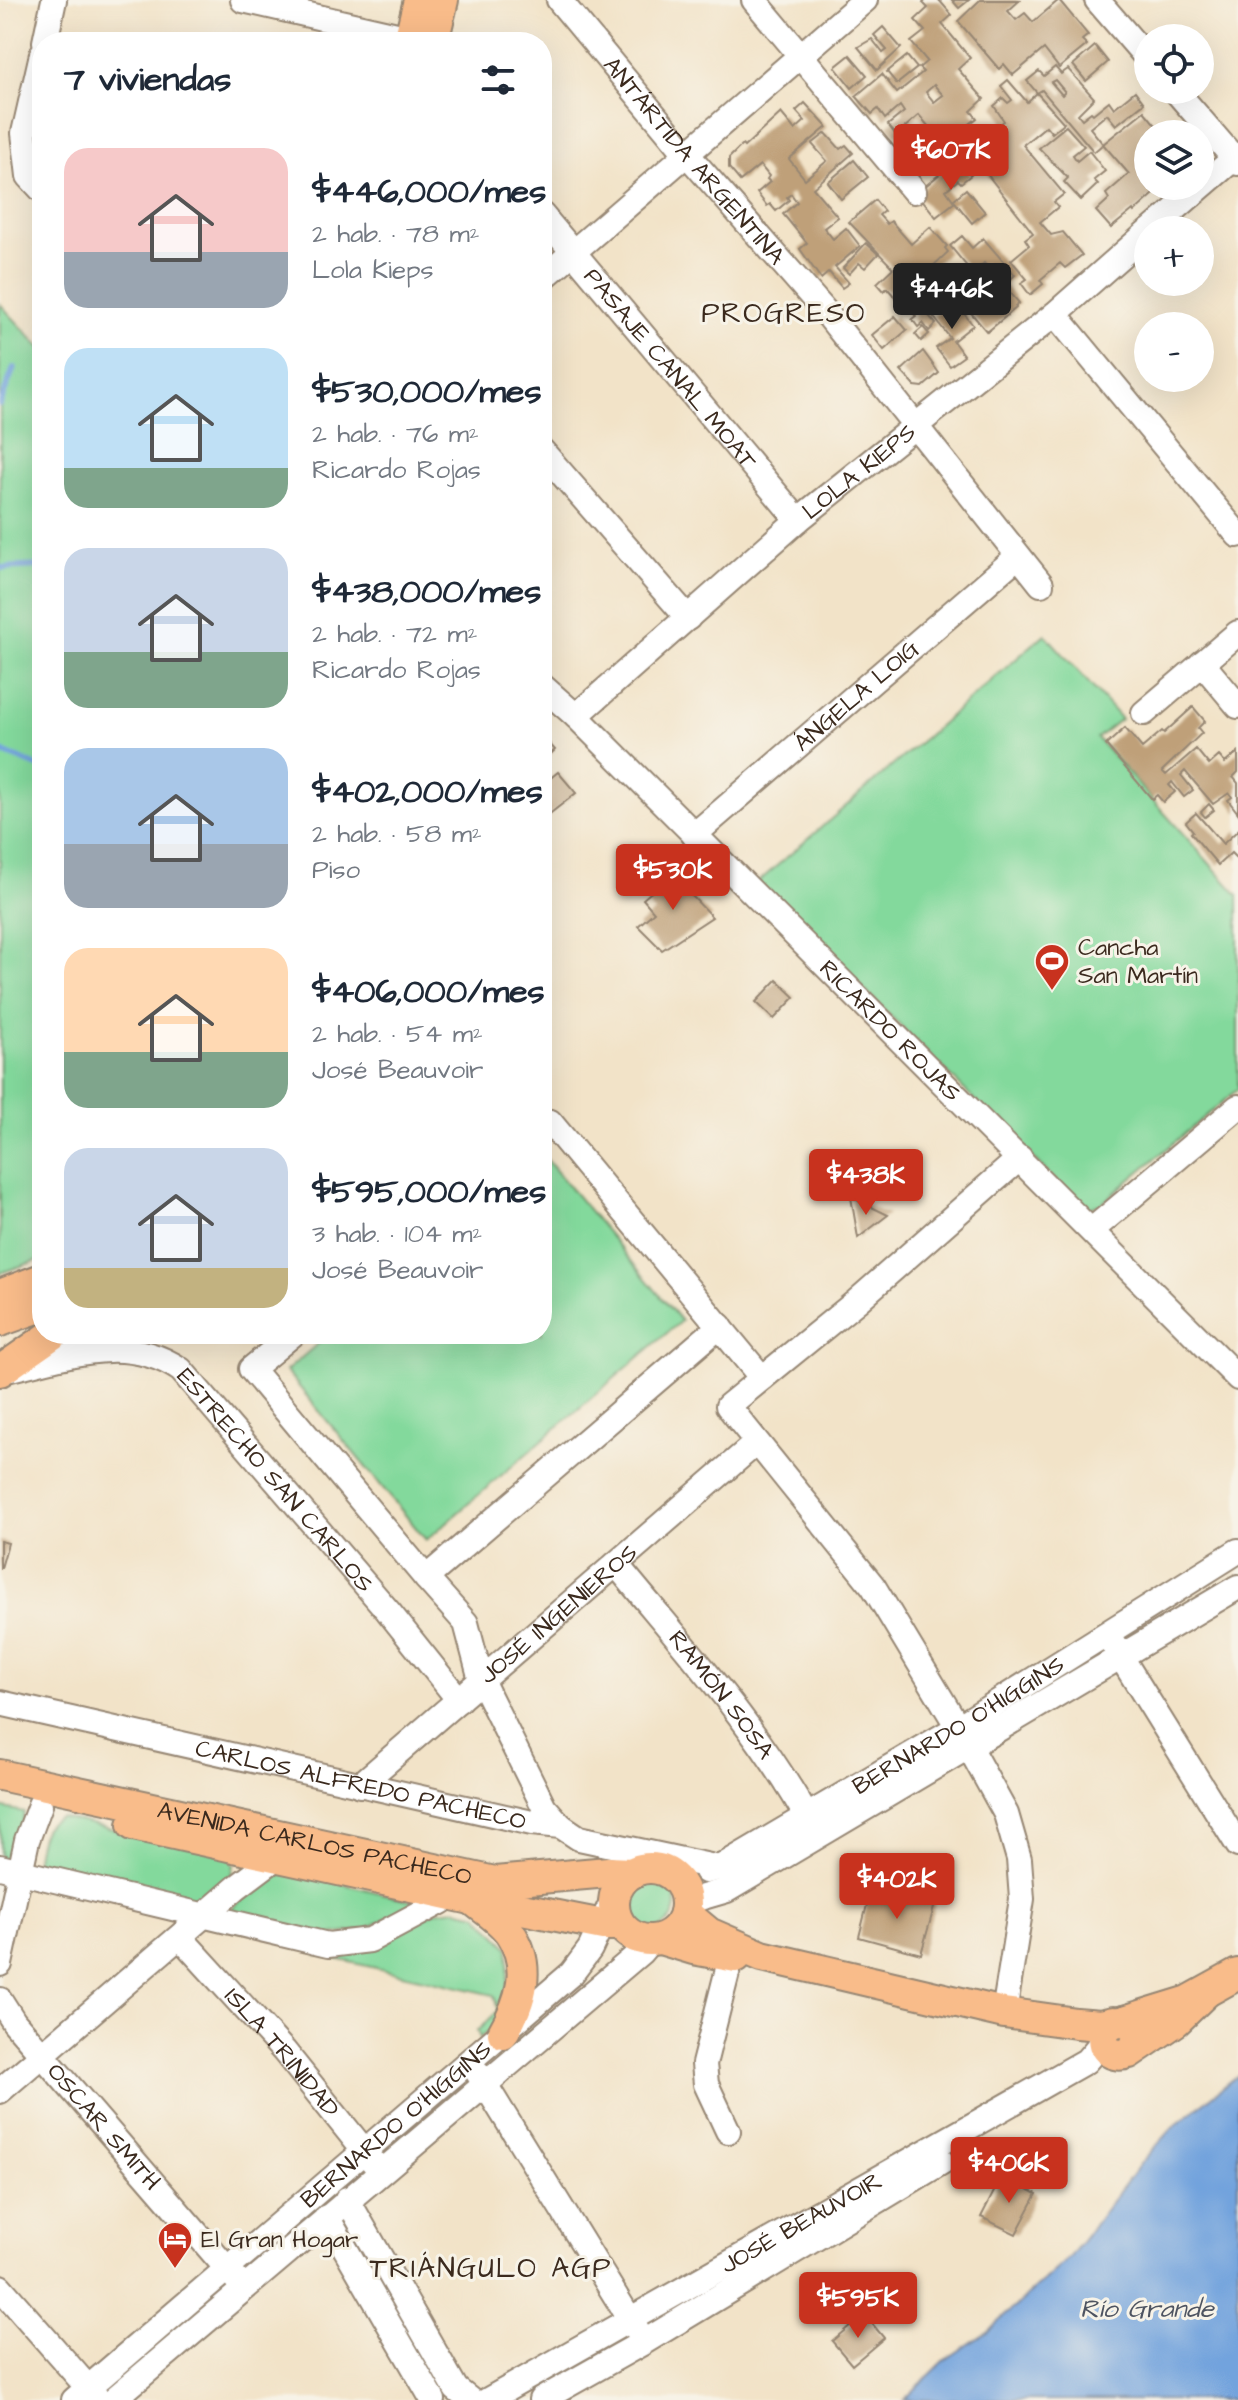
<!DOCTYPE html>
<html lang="es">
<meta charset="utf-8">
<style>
:root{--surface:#fff;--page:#f2f2f3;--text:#1f2937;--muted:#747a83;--accent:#c8321e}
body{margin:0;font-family:"Architects Daughter",sans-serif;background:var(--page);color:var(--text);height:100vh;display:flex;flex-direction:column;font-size:30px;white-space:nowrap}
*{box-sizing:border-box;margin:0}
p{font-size:26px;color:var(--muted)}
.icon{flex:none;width:44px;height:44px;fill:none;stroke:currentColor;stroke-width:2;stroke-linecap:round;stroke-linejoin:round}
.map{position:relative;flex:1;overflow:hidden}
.panel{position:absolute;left:32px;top:32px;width:520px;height:1312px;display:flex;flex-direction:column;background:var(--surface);border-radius:32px;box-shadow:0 8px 32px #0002}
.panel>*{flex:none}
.tools{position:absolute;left:1134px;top:24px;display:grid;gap:16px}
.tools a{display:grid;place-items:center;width:80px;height:80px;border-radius:50%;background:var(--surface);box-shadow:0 8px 32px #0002;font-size:40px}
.price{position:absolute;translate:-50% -68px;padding:0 18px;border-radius:8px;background:var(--accent);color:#fff;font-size:26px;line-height:52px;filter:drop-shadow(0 2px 4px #0008)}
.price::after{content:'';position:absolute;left:50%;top:48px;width:24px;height:18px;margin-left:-12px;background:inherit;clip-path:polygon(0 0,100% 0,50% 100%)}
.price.active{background:#222;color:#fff}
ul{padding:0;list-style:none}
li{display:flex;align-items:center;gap:24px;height:200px;padding:0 32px}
li span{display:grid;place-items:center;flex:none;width:224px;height:160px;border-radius:24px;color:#555}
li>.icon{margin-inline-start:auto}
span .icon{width:96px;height:96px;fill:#fffc;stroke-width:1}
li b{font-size:34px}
h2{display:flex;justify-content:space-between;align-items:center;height:96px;padding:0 32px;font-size:34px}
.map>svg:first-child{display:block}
.green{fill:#83d99c;stroke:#5f825d;stroke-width:2}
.water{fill:#72a3dd;stroke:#56667e;stroke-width:2}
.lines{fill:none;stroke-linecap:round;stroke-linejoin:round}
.stream{stroke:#72a3dd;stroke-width:6}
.building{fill:#bfa079;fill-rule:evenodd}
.minor-casing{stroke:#968673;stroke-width:28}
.major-casing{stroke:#968673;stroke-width:34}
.minor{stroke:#fff;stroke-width:24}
.major{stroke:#f9bc8a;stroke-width:30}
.labels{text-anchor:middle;stroke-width:6;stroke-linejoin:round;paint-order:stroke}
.street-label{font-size:24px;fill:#3b2a1e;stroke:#f7f3e8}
.poi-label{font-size:24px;fill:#3b2a1e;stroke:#f7f3e8;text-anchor:start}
.water-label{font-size:26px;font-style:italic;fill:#4e5461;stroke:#f7f3e8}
.quarter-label{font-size:28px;letter-spacing:2px;fill:#3b2a1e;stroke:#f7f3e8}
</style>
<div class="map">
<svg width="1238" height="2400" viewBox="0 0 1238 2400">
<rect width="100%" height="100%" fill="#f7f3e8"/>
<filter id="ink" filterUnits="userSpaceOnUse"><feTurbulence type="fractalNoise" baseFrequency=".0125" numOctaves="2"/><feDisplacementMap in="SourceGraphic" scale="16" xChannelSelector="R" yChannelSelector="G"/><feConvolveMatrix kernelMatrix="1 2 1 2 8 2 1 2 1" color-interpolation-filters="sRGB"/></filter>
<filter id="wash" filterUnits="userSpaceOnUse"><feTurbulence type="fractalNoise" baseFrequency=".006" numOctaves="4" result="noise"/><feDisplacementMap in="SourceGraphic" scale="32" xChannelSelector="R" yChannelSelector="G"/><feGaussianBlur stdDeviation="1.8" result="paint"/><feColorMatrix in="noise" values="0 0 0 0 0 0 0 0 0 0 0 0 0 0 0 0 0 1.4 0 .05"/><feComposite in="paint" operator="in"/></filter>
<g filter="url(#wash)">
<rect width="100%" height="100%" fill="#f2e3c8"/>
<g class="green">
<path d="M 0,304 L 42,349 L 42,1259 L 0,1273 Z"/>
<path d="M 1045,634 L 1121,719 L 1097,738 L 1238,895 L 1238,1089 L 1101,1204 L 1089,1208 L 1078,1203 L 757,883 Z"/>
<path d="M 542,1154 L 681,1321 L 426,1540 L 286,1371 L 329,1334 L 542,1334 Z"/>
<path d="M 0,1807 L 24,1812 L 14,1861 L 0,1858 Z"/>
<path d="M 60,1817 L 227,1855 L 234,1865 L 232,1874 L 198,1904 L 35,1864 C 38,1846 40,1822 60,1817 Z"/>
<path d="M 292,1871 L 417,1902 L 364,1930 L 331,1935 L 231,1912 L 232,1908 L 262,1883 Z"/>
<circle cx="650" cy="1904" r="26"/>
<path d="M 456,1909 L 477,1914 L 509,1948 L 506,2016 L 480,2038 L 477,2031 L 498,2011 L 494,1995 L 319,1955 L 439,1911 Z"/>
</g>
<path class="water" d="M 1238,2075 L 1238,2400 L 904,2400 L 945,2360 L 987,2332 L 1070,2257 L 1141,2163 L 1170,2130 Z"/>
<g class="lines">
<g class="stream">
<path d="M 0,404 L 14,368"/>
<path d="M 0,568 L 42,566"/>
<path d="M 0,751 L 42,768"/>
</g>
</g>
<g id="blocks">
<g class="building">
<path d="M 926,0 L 939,0 L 952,15 L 942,24 L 970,58 L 958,69 L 984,99 L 971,111 L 977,118 L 957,134 L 960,138 L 955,142 L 959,146 L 930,170 L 918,155 L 935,142 L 925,129 L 929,127 L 919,115 L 896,135 L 888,125 L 904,112 L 900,106 L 885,119 L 878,109 L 872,114 L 856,96 L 882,74 L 897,93 L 923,72 L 919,68 L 927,61 L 911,42 L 925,31 L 915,20 L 928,8 L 923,3 ZM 934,85 L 943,95 L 934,102 L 926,92 Z"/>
<path d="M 952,0 L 969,0 L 959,8 Z"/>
<path d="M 980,0 L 1020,0 L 1008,11 L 1016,20 L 1025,13 L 1033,22 L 1059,0 L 1088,35 L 1082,40 L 1087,45 L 1059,68 L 1044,49 L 1013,75 L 1004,64 L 999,69 L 958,21 Z"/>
<path d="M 883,27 L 901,48 L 877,70 L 858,47 L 872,39 L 883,53 L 887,50 L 874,35 Z"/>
<path d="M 1095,46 L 1108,62 L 1086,81 L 1073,65 Z"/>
<path d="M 850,55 L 867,75 L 852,88 L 835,67 Z"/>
<path d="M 907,56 L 917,68 L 897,84 L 887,72 Z"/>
<path d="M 1055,67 L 1061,74 L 1068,69 L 1094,98 L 1078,114 L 1082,119 L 1091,112 L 1093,114 L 1109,101 L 1114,108 L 1135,91 L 1144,103 L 1116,125 L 1107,114 L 1090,128 L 1103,144 L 1144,111 L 1158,128 L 1164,124 L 1172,134 L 1148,134 L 1148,186 L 1163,186 L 1134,212 L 1133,210 L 1111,228 L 1096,211 L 1109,199 L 1106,194 L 1129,174 L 1103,144 L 1094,152 L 1042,90 L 1037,93 L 1027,81 L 1039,71 L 1044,76 ZM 1055,80 L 1065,92 L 1062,95 L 1051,82 Z"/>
<path d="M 1008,80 L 1027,102 L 1037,93 L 1064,123 L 1052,133 L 1046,126 L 1023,145 L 1064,194 L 1054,202 L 1058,207 L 1040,222 L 1051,235 L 1063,232 L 1082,255 L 1065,268 L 1060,263 L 1040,280 L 1043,284 L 1030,295 L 1021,283 L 1027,279 L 1011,260 L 1029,245 L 1025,239 L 1033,233 L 987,174 L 1004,161 L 985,136 L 1004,121 L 994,106 L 1003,98 L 1008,103 L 1012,100 L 1001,86 Z"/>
<path d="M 805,103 L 827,127 L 789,159 L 805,179 L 827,161 L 812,144 L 826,133 L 840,149 L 846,145 L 853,153 L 813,188 L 838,217 L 824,228 L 833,239 L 846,228 L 860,246 L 835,267 L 849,283 L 842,288 L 829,272 L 821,279 L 800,249 L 807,243 L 783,214 L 797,202 L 791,194 L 787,197 L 789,200 L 776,211 L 770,204 L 767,206 L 757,193 L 770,182 L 767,179 L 769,176 L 760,165 L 740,181 L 729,168 L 729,158 L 742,145 L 744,147 L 781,113 L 795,130 L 805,121 L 796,111 Z"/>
<path d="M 1066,126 L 1084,146 L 1073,155 L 1077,161 L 1089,151 L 1105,171 L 1094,180 L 1098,184 L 1081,200 L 1064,182 L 1068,178 L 1039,148 Z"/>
<path d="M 963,155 L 970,163 L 964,168 L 971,175 L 961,183 L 958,180 L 946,190 L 953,200 L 966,189 L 985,212 L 972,223 L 955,202 L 936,217 L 917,193 Z"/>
<path d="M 854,160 L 868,177 L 841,199 L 828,182 Z"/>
<path d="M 875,200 L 884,211 L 879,215 L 887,224 L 891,221 L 911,244 L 930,227 L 947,246 L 945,248 L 948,252 L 932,267 L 949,287 L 970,270 L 950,246 L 962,236 L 972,248 L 983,238 L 1015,275 L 1004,285 L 1019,303 L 1015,306 L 1016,308 L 987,332 L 952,290 L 929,310 L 918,297 L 925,291 L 916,281 L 896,298 L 887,288 L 884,291 L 877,283 L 893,268 L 849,222 ZM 984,263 L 990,270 L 985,274 L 998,290 L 992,295 L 972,273 Z"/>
<path d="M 866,243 L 878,254 L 865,268 L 859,263 L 849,274 L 843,268 Z"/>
<path d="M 953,300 L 973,325 L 953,341 L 964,356 L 950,366 L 936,348 L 950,338 L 933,316 Z"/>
<path d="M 918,303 L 936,324 L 929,331 L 923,323 L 918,327 L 912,319 L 916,316 L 910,310 Z"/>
<path d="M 895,316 L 907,330 L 884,350 L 872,335 Z"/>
<path d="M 923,327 L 929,334 L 921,341 L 915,334 Z"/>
<path d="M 923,351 L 939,373 L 923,387 L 915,386 L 901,371 Z"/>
<path d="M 1193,707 L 1205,721 L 1198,728 L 1202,733 L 1162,771 L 1166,775 L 1196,749 L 1209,765 L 1219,756 L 1225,763 L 1238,752 L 1238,772 L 1233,777 L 1238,783 L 1238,813 L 1228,800 L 1232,797 L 1229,793 L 1213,804 L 1185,771 L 1181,775 L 1193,790 L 1184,797 L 1172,782 L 1169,785 L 1175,792 L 1163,802 L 1157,795 L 1152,799 L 1106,745 L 1125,728 L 1142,748 L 1162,731 L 1164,733 Z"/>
<path d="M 542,735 L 555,750 L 542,762 Z"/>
<path d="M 558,772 L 576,793 L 542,820 L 542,785 Z"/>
<path d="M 1209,804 L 1214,810 L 1205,817 L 1201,812 Z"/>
<path d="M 1196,813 L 1223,844 L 1238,830 L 1238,860 L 1231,853 L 1218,865 L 1191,833 L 1193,831 L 1186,822 Z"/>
<path d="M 673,874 L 684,887 L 694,879 L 700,885 L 690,894 L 712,917 L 662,950 L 638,926 L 654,912 L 643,899 Z"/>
<path d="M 777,980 L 795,997 L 774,1019 L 756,1002 Z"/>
<path d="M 851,1197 L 888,1215 L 858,1238 Z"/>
<path d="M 0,1541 L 8,1543 L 1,1568 L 0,1568 Z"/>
<path d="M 892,1892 L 935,1904 L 921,1954 L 859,1937 L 870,1893 Z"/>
<path d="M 1002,2176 L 1037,2194 L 1016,2234 L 981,2217 Z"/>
<path d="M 864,2314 L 884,2338 L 852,2365 L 832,2341 Z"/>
</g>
</g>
</g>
<g filter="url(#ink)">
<use href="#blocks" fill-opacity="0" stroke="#968673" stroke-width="2"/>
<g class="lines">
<g class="minor-casing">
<g id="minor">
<path d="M 243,0 L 410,38"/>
<path id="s1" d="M 559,0 L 686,153 L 823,309 L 1041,584"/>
<path d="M 754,0 L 914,191"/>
<path d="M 1097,0 L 1148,59"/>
<path d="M 45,42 L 54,0"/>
<path d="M 42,54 L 24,133 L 29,176 L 42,190"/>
<path d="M 1175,90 L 1238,163"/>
<path id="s2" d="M 542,215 L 798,520"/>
<path d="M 1151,230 L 1238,155"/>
<path d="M 542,279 L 865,0"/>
<path d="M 1055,314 L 1238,535"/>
<path d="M 542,451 L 688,618"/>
<path d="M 1202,663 L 1238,706"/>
<path id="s3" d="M 542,686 L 576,716 L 1238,1378"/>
<path d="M 1144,713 L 1238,633"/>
<path id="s4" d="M 576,716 L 798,520 L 1055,314 L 1148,232"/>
<path id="s5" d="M 694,835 L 1018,556"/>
<path d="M 542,1128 L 550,1122 L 762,1378"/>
<path d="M 1092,1230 L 1238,1107"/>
<path d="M 293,1334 L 251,1369 L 426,1578 L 720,1326"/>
<path id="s6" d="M 6,1370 C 66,1357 125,1332 181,1370 L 388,1611 L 459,1700"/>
<path id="s7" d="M 616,1564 C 685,1648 761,1731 813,1828"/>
<path d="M 426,1578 L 466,1623 L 481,1680 L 544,1807 L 561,1826"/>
<path d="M 1113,1644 L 1238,1845"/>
<path id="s8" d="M 0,1703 L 532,1823 L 561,1826 L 579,1838 L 719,1868"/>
<path id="s9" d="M 360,1785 L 756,1443"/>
<path d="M 0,1867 L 328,1945 L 370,1940 L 441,1902 L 440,1892"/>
<path id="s10" d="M 706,1871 L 719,1868 L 958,1727 L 1238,1551"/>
<path d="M 686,1902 L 727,1890 L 1238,1587"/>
<path id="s11" d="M 180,1937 L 284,2051 L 374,2163"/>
<path d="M 0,1964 L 27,1840 L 40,1805"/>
<path id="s12" d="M 0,2000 L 14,2022 L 236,2279"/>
<path d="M 1004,2013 L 1022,1899 L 1019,1859 L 1006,1814 L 958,1727 L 873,1586 L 728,1406 L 857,1301 L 1020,1158"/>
<path d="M 478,2073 L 639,2334"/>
<path d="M 0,2091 L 237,1887 L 277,1857"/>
<path d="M 728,2131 L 706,2084 L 704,2064 L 731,1957"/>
<path d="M 347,2199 L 456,2389 L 470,2400"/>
<path d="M 327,2217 L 433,2400"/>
<path d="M 0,2287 L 97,2398"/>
<path id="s13" d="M 74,2400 L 572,1973 L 590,1949 L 617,1891"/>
<path d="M 113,2400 L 641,1952 L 651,1940"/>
<path id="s14" d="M 488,2400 L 1086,2061 L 1098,2047 L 1102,2035"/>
<path d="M 541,2400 L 644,2342 L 942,2162"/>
</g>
</g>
<g class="major-casing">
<g id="major">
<path d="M 409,42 L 419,0"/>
<path d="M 433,42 L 443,0"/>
<path d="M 0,1295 L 42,1279"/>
<path d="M 0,1321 L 42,1306"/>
<path d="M 0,1371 L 53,1334"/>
<path id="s15" d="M 0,1775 L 495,1882 L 608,1872 L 632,1873"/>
<path d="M 133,1825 L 471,1899 L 603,1925 L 620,1925"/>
<circle cx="650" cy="1904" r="36"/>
<path d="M 473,1900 C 485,1910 501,1920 510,1933 C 533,1967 521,2002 503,2033"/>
<path d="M 685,1913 L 709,1933 L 762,1956 L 1004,2013 L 1076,2023 L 1101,2025 L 1113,2022"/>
<path d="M 660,1939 L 693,1949 L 736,1957"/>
<path d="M 1124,2021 L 1189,2001 L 1238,1974"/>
<path d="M 1129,2053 C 1142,2042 1139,2027 1124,2021 L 1108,2025 C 1096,2043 1108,2060 1129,2053 L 1176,2021 L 1205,1993"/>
</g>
</g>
<use href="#minor" class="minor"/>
<use href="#major" class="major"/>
</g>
</g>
<defs>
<g id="stadium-pin" transform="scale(1.8)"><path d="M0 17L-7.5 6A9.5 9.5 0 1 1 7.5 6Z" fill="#c8321e" stroke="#f7f3e8"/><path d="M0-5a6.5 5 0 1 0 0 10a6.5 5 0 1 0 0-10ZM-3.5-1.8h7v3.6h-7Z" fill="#fff"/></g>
<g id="hotel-pin" transform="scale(1.8)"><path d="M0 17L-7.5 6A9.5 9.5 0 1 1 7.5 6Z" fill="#c8321e" stroke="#f7f3e8"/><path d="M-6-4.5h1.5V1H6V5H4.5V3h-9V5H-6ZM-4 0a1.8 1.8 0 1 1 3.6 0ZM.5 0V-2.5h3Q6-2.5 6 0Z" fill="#fff"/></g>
</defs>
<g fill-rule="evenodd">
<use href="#stadium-pin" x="1052" y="961"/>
<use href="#hotel-pin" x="175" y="2239"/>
</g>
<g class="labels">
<g class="street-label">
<text dy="8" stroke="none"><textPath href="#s1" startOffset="210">ANTÁRTIDA ARGENTINA</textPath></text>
<text dy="8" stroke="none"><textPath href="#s2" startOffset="200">PASAJE CANAL MOAT</textPath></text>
<text dy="8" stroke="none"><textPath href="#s4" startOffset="374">LOLA KIEPS</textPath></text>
<text dy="8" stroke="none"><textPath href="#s5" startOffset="214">ÁNGELA LOIG</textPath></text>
<text dy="8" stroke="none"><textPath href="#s3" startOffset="490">RICARDO ROJAS</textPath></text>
<text dy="8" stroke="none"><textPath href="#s6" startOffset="326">ESTRECHO SAN CARLOS</textPath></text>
<text dy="8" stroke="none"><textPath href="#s9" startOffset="262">JOSÉ INGENIEROS</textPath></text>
<text dy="8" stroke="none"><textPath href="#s7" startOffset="168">RAMÓN SOSA</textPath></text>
<text dy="8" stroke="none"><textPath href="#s10" startOffset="292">BERNARDO O'HIGGINS</textPath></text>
<text dy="8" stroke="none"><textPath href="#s8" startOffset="370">CARLOS ALFREDO PACHECO</textPath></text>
<text dy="8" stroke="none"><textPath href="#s15" startOffset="322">AVENIDA CARLOS PACHECO</textPath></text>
<text dy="8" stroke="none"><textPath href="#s11" startOffset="154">ISLA TRINIDAD</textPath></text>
<text dy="8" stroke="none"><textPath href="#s13" startOffset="424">BERNARDO O'HIGGINS</textPath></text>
<text dy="8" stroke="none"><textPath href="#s12" startOffset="164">OSCAR SMITH</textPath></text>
<text dy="8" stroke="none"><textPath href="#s14" startOffset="360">JOSÉ BEAUVOIR</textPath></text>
</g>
<g class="poi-label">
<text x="1078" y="955">Cancha<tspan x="1078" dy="28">San Martín</tspan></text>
<text x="201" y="2247">El Gran Hogar</text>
</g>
<g class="water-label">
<text x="1147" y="2317">Río Grande</text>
</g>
<g class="quarter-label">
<text x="784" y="322">PROGRESO</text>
<text x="491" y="2277">TRIÁNGULO AGP</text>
</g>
</g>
</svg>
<div class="tools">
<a><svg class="icon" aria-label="locate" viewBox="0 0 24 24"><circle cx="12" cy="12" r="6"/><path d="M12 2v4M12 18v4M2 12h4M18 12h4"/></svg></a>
<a><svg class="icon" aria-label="layers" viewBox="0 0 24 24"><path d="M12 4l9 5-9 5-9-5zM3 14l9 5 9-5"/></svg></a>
<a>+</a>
<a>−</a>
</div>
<b class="price" style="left:951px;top:192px">$607K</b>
<b class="price active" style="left:952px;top:331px">$446K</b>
<b class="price" style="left:673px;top:912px">$530K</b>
<b class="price" style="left:866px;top:1217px">$438K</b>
<b class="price" style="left:897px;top:1921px">$402K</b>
<b class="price" style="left:1009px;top:2205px">$406K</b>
<b class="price" style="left:858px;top:2340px">$595K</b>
<section class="panel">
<h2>7 viviendas<svg class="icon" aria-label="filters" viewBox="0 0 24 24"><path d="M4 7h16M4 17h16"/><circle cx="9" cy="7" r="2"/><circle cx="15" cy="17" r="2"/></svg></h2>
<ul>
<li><span style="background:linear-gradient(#f6c9c9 65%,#9aa5b1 0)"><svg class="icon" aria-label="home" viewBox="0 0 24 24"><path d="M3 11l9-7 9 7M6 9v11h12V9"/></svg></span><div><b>$446,000/mes</b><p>2 hab. · 78 m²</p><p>Lola Kieps</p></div></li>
<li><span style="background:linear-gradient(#bfe0f5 75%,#7fa58c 0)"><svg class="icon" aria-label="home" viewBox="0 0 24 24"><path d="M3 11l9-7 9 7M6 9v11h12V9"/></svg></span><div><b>$530,000/mes</b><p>2 hab. · 76 m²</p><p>Ricardo Rojas</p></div></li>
<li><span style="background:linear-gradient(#c9d6e8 65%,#7fa58c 0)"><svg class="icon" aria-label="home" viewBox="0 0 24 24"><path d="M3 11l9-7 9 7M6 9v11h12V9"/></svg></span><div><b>$438,000/mes</b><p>2 hab. · 72 m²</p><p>Ricardo Rojas</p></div></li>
<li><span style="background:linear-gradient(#a9c7e8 60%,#9aa5b1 0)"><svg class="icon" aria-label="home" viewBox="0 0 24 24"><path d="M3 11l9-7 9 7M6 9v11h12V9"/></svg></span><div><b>$402,000/mes</b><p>2 hab. · 58 m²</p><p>Piso</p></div></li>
<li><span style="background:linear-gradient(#ffd9b3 65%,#7fa58c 0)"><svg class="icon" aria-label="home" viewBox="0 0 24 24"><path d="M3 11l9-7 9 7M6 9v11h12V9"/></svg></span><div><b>$406,000/mes</b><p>2 hab. · 54 m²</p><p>José Beauvoir</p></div></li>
<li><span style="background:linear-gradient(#c9d6e8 75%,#c2b280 0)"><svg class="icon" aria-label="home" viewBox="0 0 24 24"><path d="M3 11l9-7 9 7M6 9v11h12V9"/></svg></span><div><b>$595,000/mes</b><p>3 hab. · 104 m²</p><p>José Beauvoir</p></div></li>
</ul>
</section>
</div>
